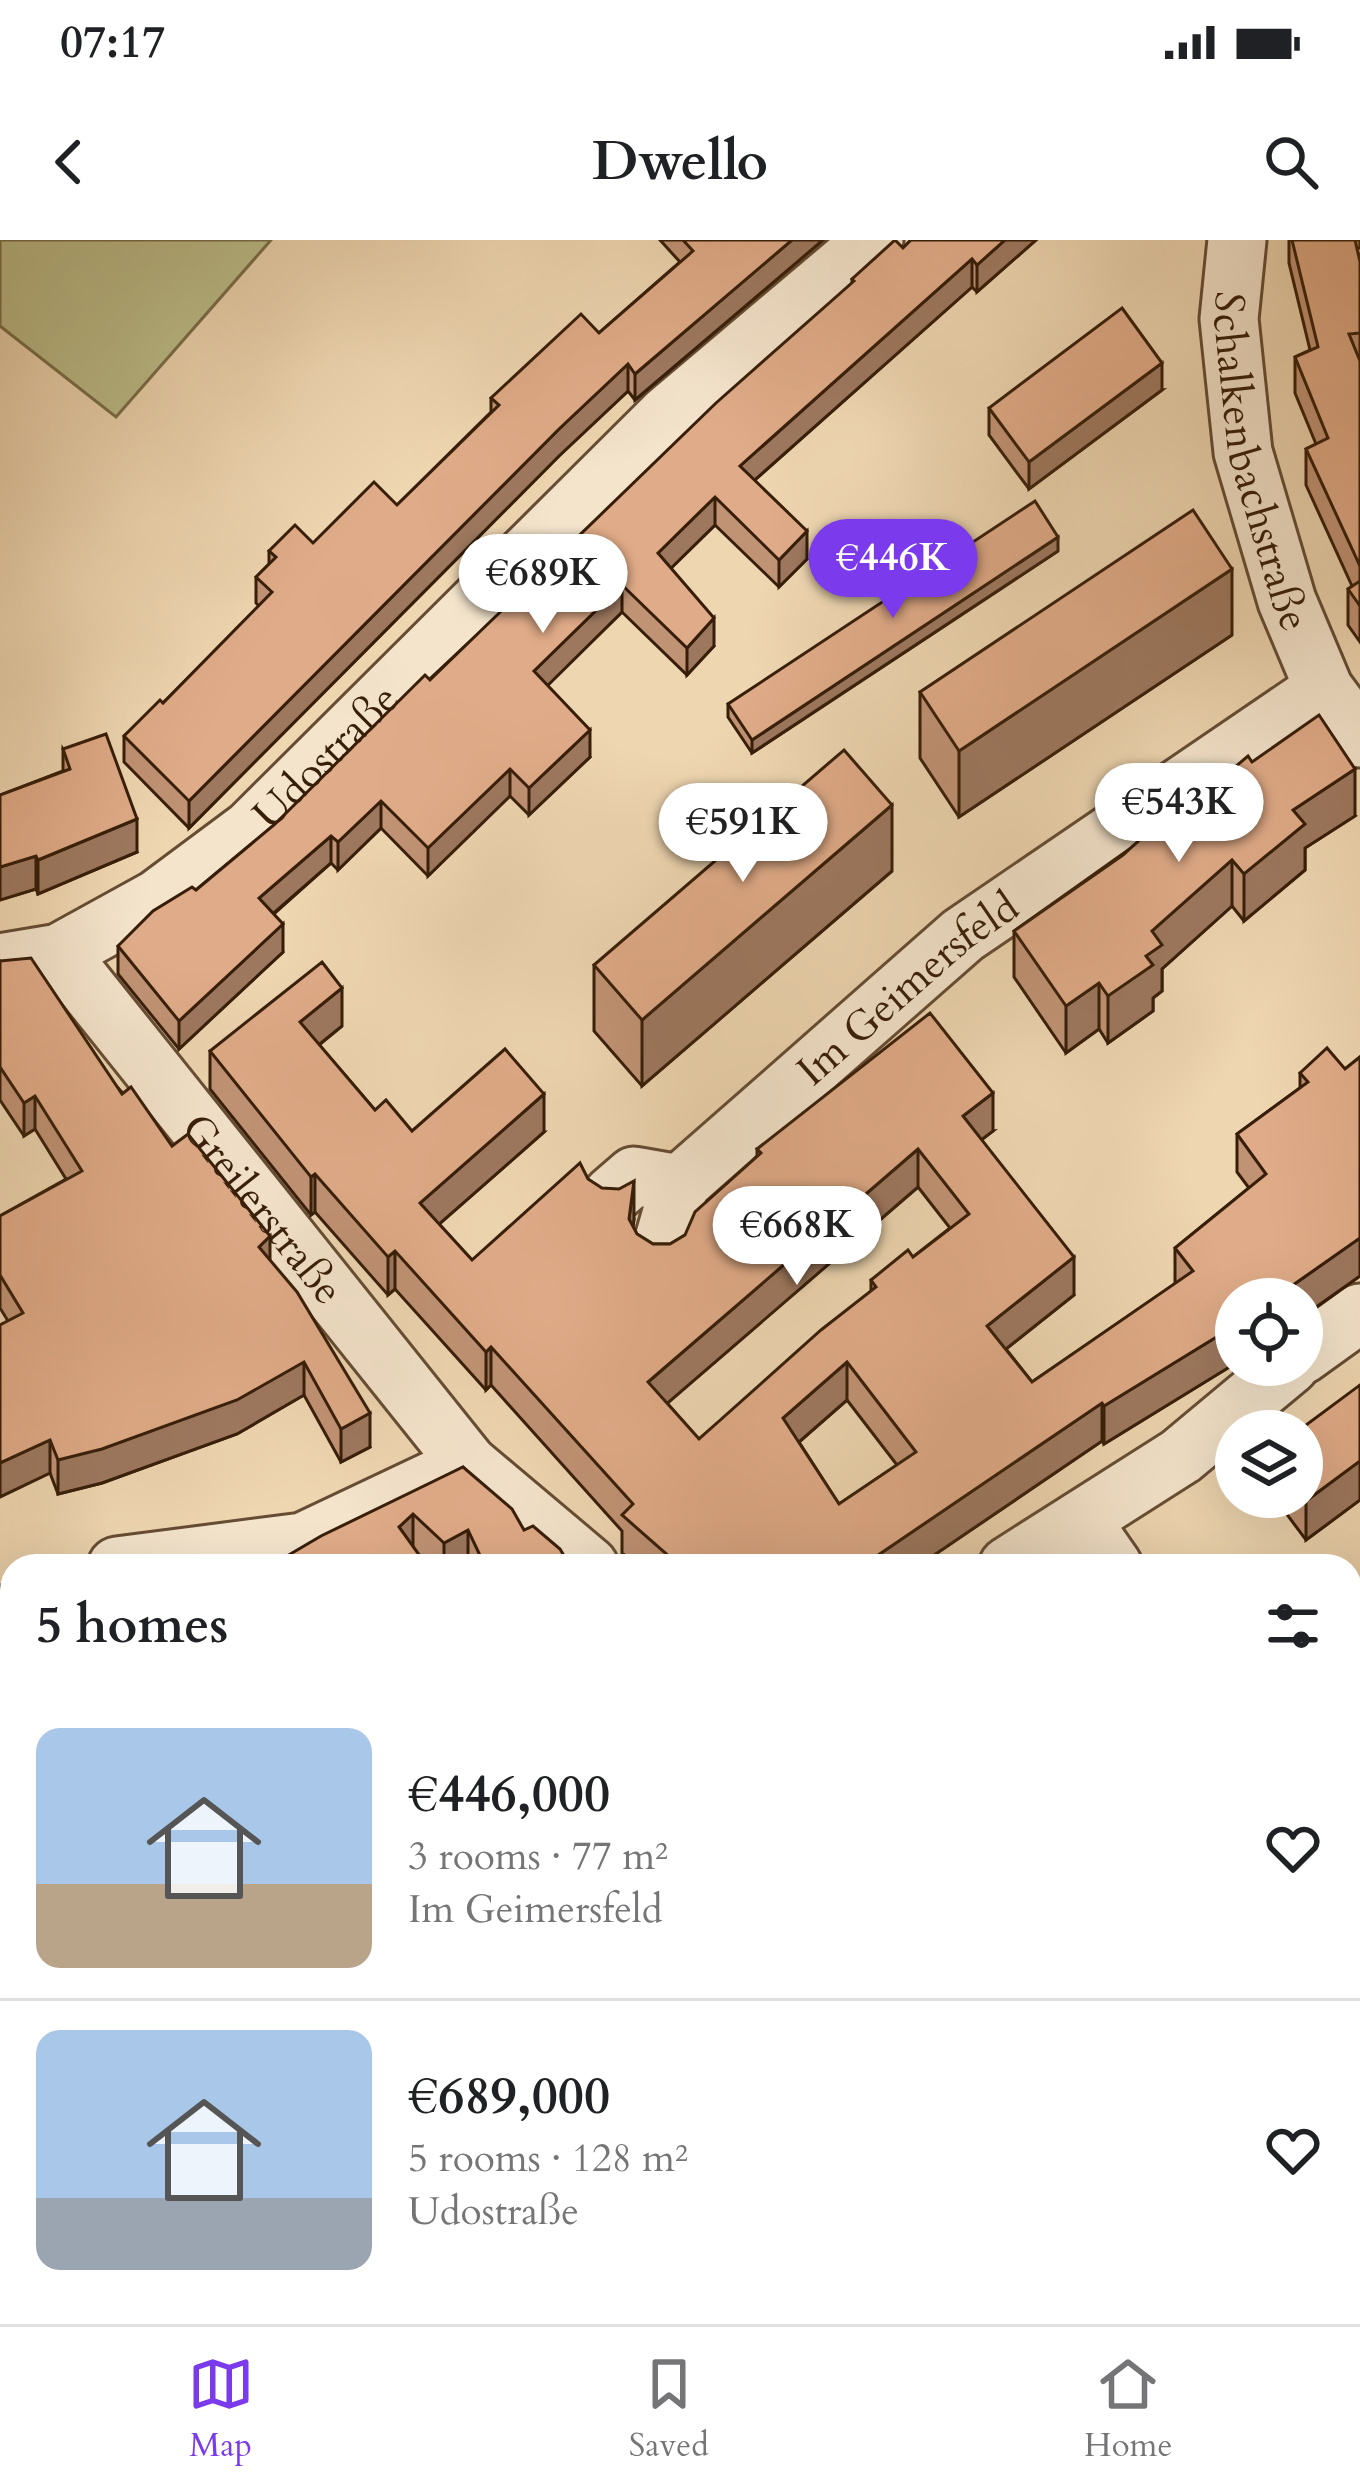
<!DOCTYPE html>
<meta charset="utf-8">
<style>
:root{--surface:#fff;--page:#f6f6f6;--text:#202124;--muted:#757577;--line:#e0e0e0;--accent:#7c3aed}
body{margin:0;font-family:Cardo,serif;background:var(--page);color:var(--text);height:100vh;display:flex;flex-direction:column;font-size:45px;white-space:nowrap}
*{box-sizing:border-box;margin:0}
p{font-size:39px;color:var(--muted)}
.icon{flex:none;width:66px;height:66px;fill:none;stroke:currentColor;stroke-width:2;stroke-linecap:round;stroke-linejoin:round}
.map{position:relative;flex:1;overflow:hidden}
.sheet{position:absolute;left:0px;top:1314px;width:1362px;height:771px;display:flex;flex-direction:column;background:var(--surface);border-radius:36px 36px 0 0;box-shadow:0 12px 48px #0002}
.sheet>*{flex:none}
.fabs{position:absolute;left:1215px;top:1038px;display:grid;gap:24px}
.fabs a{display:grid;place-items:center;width:108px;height:108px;border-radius:50%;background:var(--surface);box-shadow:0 12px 48px #0002;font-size:60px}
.price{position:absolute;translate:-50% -102px;padding:0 27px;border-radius:42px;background:#fff;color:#222;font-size:39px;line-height:78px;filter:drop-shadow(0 3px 6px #0008)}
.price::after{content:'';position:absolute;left:50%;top:72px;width:36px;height:27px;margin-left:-18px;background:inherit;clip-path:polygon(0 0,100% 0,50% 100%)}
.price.on{background:var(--accent);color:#fff}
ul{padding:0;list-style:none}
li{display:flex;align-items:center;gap:36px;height:300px;padding:0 36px}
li+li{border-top:3px solid var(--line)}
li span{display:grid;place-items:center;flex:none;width:336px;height:240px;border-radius:24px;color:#555}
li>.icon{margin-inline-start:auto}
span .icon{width:144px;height:144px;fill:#fffc;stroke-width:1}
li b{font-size:51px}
h2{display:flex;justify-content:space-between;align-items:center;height:144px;padding:0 36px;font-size:51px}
.status{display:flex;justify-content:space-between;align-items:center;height:84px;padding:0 60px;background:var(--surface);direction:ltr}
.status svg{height:33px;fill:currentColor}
header{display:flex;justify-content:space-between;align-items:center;height:156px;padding:0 36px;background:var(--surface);font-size:54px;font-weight:800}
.menu{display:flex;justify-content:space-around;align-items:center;height:168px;border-top:3px solid var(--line);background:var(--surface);font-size:33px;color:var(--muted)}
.menu a{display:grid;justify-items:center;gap:6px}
.menu .on{color:var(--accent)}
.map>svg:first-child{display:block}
.green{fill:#bbbd8a;stroke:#796e4a;stroke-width:3}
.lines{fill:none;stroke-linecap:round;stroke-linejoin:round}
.minor-casing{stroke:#654c33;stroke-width:63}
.minor{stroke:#f4e4cc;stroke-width:57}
.wall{fill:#c19375;stroke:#371e09;stroke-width:3;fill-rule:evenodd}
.shaded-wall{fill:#9d785f;stroke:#371e09;stroke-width:3}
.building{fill:#e0ab88;stroke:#371e09;stroke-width:3;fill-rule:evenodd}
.labels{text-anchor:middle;stroke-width:9;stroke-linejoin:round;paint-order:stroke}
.street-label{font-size:42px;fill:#371e09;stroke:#f4e4cc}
</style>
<div class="status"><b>07:17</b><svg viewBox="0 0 49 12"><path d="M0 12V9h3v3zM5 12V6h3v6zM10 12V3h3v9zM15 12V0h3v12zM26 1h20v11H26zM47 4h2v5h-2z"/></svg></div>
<header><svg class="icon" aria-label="back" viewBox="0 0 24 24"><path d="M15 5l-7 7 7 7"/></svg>Dwello<svg class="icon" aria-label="search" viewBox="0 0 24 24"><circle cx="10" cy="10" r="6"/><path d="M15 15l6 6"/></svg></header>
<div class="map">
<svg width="1360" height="2084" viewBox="0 0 1360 2084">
<rect width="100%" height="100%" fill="#eed6b1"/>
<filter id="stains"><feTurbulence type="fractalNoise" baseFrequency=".00167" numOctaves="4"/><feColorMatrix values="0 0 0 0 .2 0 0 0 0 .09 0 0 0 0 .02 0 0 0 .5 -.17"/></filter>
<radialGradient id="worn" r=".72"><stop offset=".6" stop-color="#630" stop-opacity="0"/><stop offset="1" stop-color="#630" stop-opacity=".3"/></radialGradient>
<path class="green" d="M 0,0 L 271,0 L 116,177 L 0,86 Z"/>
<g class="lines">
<g class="minor-casing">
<g id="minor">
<path id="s1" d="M 1237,0 L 1229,79 L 1243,212 L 1287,361 L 1324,449 L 1360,498"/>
<path id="s2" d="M 59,713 L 468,1224 L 589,1326"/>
<path id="s3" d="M 0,723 L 59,713 L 157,659 L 251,589 L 668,174 L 874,0"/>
<path d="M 612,955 L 634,936 L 680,944"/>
<path id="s4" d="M 661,1010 L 680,944 L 963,695 L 1324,449"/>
<path d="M 1302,1115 L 1360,1073"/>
<path d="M 1081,1280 L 1113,1326"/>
<path d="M 117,1326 L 303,1302 L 468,1224"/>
<path d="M 1008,1326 L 1181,1216 L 1290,1125"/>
<path d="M 0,1456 L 12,1472"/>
<path d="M 0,1665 L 12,1677"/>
<path d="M 0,1761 L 12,1756"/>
<path d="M 1350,2044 L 1360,2042"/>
<path d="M 429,2073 L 438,2084"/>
<path d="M 1278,2073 L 1280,2084"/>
<path d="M 138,2084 L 145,2073"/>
</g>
</g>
<use href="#minor" class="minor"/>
</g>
<g class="wall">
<path d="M 660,0 L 823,0 L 635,160 L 628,151 L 559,216 L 189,588 L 124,522 L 124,496 L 163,463 L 259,366 L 256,363 L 256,337 L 269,324 L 269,311 L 313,303 L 397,265 L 491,172 L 491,158 L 599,93 L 680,22 Z"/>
<path d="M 911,0 L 1036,0 L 977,52 L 972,47 L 755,240 L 807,319 L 779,347 L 715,285 L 671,328 L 714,406 L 687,435 L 622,372 L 547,445 L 590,517 L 529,575 L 510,556 L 428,636 L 381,588 L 338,630 L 331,623 L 274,674 L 283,712 L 179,809 L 118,734 L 118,706 L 196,650 L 274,585 L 852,43 L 852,39 L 903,8 Z"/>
<path d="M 1289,0 L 1360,0 L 1360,8 L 1357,8 L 1360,22 L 1360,402 L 1348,385 L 1348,349 L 1352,346 L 1306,245 L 1306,209 L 1316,204 L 1295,153 L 1295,117 L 1310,110 L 1289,23 Z"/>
<path d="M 1162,150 L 1029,249 L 989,195 L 989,168 Z"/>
<path d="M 1058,311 L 752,513 L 728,477 L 728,464 Z"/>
<path d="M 1232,395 L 959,577 L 920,518 L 920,452 Z"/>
<path d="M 63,509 L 137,612 L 38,654 L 36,649 L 0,660 L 0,555 L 63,531 Z"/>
<path d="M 1252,522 L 1355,576 L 1305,608 L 1305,630 L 1244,681 L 1232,666 L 1162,729 L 1162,751 L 1153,758 L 1153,771 L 1108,803 L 1099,789 L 1066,813 L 1014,737 L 1014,691 Z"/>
<path d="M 892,631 L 642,846 L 594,791 L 594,725 Z"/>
<path d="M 0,721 L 172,906 L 270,1021 L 370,1207 L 341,1222 L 304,1155 L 237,1194 L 102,1243 L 58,1254 L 50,1233 L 8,1081 L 0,1068 L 0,976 L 66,939 L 35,889 L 24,896 L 0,860 Z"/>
<path d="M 342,786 L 319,805 L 375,870 L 412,891 L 544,892 L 439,984 L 472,1020 L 588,939 L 634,979 L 633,987 L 637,994 L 653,1004 L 670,1004 L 685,995 L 757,916 L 757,909 L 993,891 L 981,900 L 1074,1055 L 1006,1109 L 1032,1142 L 1175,1044 L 1175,1008 L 1249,948 L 1237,932 L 1237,894 L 1300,848 L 1300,833 L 1345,829 L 1360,817 L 1360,1036 L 1302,1077 L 1302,1059 L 1236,1059 L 1236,1123 L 1104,1204 L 1102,1201 L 918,1326 L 637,1326 L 622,1313 L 622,1291 L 491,1145 L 486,1150 L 395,1049 L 388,1055 L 315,972 L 311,975 L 210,849 L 210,811 ZM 918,947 L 950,988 L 913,1017 L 871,1040 L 871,1052 L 699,1199 L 667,1163 ZM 847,1160 L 897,1225 L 839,1264 L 799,1202 Z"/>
<path d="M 1360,1145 L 1360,1260 L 1306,1300 L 1274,1257 L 1302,1257 Z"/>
<path d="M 463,1227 L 524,1290 L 570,1326 L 430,1326 L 420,1316 L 420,1326 L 270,1326 Z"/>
<path d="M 0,1345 L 12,1345 L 12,1426 L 0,1425 Z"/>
<path d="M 1360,1423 L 1360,1656 L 1350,1642 L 1350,1425 Z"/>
<path d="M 0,1766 L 12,1768 L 12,1918 L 0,1903 Z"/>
<path d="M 12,1963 L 12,2055 L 1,2042 L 1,2014 L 10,2007 L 3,1998 L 3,1970 Z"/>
<path d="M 329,2073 L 411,2073 L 420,2084 L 338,2084 Z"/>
<path d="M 467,2073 L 527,2073 L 513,2084 L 472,2084 Z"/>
</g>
<g class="shaded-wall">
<path d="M 792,0 L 823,0 L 635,160 L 635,134 Z"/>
<path d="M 1005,0 L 1036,0 L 977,52 L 977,25 Z"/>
<path d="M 972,19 L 972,47 L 740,253 L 740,226 Z"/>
<path d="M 1162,123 L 1162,150 L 1029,249 L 1029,222 Z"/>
<path d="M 628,124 L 628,151 L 559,216 L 189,588 L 189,561 L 559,189 Z"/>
<path d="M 715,257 L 715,285 L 658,341 L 658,313 Z"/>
<path d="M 807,291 L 807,319 L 779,347 L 779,320 Z"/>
<path d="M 1058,297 L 1058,311 L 752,513 L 752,500 Z"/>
<path d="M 1232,329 L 1232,395 L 959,577 L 959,511 Z"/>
<path d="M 622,345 L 622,372 L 534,459 L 534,431 Z"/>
<path d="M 714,378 L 714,406 L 687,435 L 687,408 Z"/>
<path d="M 590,490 L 590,517 L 529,575 L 529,548 Z"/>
<path d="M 510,529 L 510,556 L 428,636 L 428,608 Z"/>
<path d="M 1355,529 L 1355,576 L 1305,608 L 1305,630 L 1244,681 L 1244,634 L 1293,570 Z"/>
<path d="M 381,561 L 381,588 L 338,630 L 338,602 Z"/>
<path d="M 892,565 L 892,631 L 642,846 L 642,780 Z"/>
<path d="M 137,579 L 137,612 L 38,654 L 38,620 Z"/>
<path d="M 331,596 L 331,623 L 259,686 L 259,658 Z"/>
<path d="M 36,616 L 36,649 L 0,660 L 0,627 Z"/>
<path d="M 1232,620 L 1232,666 L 1162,729 L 1162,751 L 1153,758 L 1153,771 L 1108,803 L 1108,756 L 1152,691 Z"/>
<path d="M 283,684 L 283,712 L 179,809 L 179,781 Z"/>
<path d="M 1099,743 L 1099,789 L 1066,813 L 1066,766 Z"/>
<path d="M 342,748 L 342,786 L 300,820 L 300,782 Z"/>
<path d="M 993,853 L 993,891 L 963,914 L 963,876 Z"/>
<path d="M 544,854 L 544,892 L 420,1001 L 420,963 Z"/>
<path d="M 35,856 L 35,889 L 24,896 L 24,863 Z"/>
<path d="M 918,909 L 918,947 L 648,1180 L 648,1142 Z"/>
<path d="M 315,934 L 315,972 L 311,975 L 311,937 Z"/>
<path d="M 634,941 L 634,979 L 629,1017 L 629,979 Z"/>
<path d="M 270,996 L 270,1030 L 259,1007 Z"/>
<path d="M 1360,998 L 1360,1036 L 1302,1077 L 1302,1059 L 1273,1059 Z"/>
<path d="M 395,1011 L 395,1049 L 388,1055 L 388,1017 Z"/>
<path d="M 1074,1017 L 1074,1055 L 987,1124 L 987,1086 Z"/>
<path d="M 1236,1085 L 1236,1123 L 1104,1204 L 1104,1166 Z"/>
<path d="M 491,1107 L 491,1145 L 486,1150 L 486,1112 Z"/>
<path d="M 304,1122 L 304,1155 L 237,1194 L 102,1243 L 58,1254 L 58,1220 Z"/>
<path d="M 847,1122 L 847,1160 L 783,1216 L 783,1178 Z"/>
<path d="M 1102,1163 L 1102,1201 L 918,1326 L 862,1326 Z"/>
<path d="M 370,1173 L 370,1207 L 341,1222 L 341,1189 Z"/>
<path d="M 50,1200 L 50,1233 L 0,1257 L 0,1223 Z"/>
<path d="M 1360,1221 L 1360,1260 L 1306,1300 L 1306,1261 Z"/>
<path d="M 413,1274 L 413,1310 L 399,1287 Z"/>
<path d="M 468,1290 L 468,1326 L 444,1326 L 444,1303 Z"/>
<path d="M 420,1316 L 420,1326 L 401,1326 Z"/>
<path d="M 12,1694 L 12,1721 L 0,1726 L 0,1698 Z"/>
<path d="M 47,2073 L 80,2073 L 67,2084 L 33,2084 Z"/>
<path d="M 263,2073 L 315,2073 L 301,2084 L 249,2084 Z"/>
<path d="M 495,2073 L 527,2073 L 513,2084 L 487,2084 L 487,2079 Z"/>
</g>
<g class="building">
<path d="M 683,0 L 792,0 L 635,134 L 628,124 L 559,189 L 189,561 L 124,496 L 160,460 L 163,463 L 272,352 L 256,337 L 276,317 L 269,311 L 295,285 L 313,303 L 374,242 L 397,265 L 499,165 L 491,158 L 581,74 L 599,93 L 693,11 Z"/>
<path d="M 895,0 L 903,8 L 911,0 L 1005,0 L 977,25 L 972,19 L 740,226 L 807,291 L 779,320 L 715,257 L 658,313 L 714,378 L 687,408 L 622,345 L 534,431 L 590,490 L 529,548 L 510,529 L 428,608 L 381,561 L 338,602 L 331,596 L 259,658 L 283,684 L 179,781 L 118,706 L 153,671 L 192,647 L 196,650 L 274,585 L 425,435 L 430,440 L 716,163 L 854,41 L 852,39 Z"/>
<path d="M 1292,0 L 1355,0 L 1360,22 L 1360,93 L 1349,94 L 1360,121 L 1360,326 L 1306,209 L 1328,198 L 1295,117 L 1318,107 Z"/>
<path d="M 1122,68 L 1162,123 L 1029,222 L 989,168 Z"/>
<path d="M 1035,261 L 1058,297 L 752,500 L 728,464 Z"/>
<path d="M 1193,270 L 1232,329 L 959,511 L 920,452 Z"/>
<path d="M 1360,341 L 1360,366 L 1348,349 Z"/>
<path d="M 1319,475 L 1355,529 L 1293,570 L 1305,584 L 1244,634 L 1232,620 L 1152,691 L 1162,705 L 1146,716 L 1153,725 L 1108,756 L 1099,743 L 1066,766 L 1014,691 L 1123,615 L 1182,561 L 1188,567 L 1248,516 L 1252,522 Z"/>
<path d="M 106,494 L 137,579 L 38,620 L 36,616 L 0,627 L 0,555 L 70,529 L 63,509 Z"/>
<path d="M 844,510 L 892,565 L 642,780 L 594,725 Z"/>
<path d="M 31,718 L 122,854 L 131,847 L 172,906 L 188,894 L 270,996 L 259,1007 L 297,1052 L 370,1173 L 341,1189 L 304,1122 L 237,1160 L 102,1209 L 58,1220 L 50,1200 L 0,1223 L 0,1085 L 23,1073 L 0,1035 L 0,976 L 82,931 L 35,856 L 24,863 L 0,827 L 0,721 Z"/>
<path d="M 322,722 L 342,748 L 300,782 L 375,870 L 386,860 L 412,891 L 505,809 L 544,854 L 420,963 L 472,1020 L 580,923 L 588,939 L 602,948 L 619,949 L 634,941 L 629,979 L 637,994 L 653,1004 L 670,1004 L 685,995 L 695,972 L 761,913 L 757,909 L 930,773 L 993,853 L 963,876 L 1074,1017 L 987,1086 L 1032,1142 L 1193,1031 L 1175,1008 L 1266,934 L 1237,894 L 1308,842 L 1300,833 L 1327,808 L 1345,829 L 1360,817 L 1360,998 L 1273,1059 L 1236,1059 L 1236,1085 L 1104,1166 L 1102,1163 L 862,1326 L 680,1326 L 622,1275 L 633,1264 L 491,1107 L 486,1112 L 395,1011 L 388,1017 L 315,934 L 311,937 L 210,811 ZM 918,909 L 969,974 L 913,1017 L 908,1010 L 871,1040 L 876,1047 L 821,1090 L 699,1199 L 648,1142 ZM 847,1122 L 916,1212 L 839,1264 L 783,1178 Z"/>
<path d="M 1360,1145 L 1360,1221 L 1306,1261 L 1302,1256 L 1302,1191 L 1298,1191 Z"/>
<path d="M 463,1227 L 512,1269 L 524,1290 L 533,1286 L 560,1309 L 570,1326 L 485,1326 L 468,1290 L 444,1303 L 413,1274 L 399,1287 L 420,1316 L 401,1326 L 270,1326 L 321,1296 Z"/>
<path d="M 98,1316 L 120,1323 L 174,1316 L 180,1326 L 56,1326 Z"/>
<path d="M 0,1345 L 12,1345 L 12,1390 L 0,1389 Z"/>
<path d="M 1358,1419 L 1360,1423 L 1360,1604 L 1350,1589 L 1350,1425 Z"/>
<path d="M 0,1684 L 12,1694 L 0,1698 Z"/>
<path d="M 10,1765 L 12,1768 L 12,1891 L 0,1876 L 0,1766 Z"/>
<path d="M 12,1963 L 12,1982 L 3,1970 Z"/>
<path d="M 12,2005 L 12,2028 L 1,2014 Z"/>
<path d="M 12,2060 L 12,2073 L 47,2073 L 33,2084 L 0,2084 L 0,2071 Z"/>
<path d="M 154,2073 L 263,2073 L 249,2084 L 145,2084 Z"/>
<path d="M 362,2073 L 411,2073 L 420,2084 L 371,2084 Z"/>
<path d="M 622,2073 L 652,2073 L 660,2084 L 606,2084 Z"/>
<path d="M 1151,2073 L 1208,2073 L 1217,2084 L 1136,2084 Z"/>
</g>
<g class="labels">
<g class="street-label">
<text dy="15" stroke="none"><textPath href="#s1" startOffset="225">Schalkenbachstraße</textPath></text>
<text dy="15" stroke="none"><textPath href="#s3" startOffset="393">Udostraße</textPath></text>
<text dy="15" stroke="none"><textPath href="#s4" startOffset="369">Im Geimersfeld</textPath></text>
<text dy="15" stroke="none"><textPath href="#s2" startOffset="327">Greilerstraße</textPath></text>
</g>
</g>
<rect width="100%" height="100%" filter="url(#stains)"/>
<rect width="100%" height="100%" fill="url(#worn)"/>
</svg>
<div class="fabs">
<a><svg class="icon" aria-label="locate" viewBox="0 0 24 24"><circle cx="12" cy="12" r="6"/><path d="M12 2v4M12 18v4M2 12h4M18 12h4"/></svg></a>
<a><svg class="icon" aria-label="layers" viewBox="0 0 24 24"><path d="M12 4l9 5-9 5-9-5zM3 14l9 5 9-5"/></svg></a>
</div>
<b class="price on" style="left:893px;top:381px">€446K</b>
<b class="price" style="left:543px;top:396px">€689K</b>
<b class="price" style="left:1179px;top:625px">€543K</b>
<b class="price" style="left:743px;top:645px">€591K</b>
<b class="price" style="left:797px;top:1048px">€668K</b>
<section class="sheet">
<h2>5 homes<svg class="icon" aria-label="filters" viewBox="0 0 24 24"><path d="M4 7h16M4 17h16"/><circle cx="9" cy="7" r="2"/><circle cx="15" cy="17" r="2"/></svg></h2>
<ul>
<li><span style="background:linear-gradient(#a9c7e8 65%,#b9a48a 0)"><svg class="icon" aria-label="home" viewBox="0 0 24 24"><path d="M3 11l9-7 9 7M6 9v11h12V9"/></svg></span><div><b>€446,000</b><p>3 rooms · 77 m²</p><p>Im Geimersfeld</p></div><svg class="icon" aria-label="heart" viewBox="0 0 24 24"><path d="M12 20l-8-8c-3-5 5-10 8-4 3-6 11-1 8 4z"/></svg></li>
<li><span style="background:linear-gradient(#a9c7e8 70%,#9aa5b1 0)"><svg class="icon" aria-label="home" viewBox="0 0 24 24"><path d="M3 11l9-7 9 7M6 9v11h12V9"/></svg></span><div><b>€689,000</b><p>5 rooms · 128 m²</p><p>Udostraße</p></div><svg class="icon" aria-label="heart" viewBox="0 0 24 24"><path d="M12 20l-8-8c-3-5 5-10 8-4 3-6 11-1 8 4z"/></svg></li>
</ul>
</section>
</div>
<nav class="menu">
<a class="on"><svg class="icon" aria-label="map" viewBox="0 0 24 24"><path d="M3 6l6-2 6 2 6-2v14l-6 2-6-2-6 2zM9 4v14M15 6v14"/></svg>Map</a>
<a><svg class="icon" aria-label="saved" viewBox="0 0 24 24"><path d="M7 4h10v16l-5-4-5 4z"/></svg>Saved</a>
<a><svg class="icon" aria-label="home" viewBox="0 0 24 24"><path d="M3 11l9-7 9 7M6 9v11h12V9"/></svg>Home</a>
</nav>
